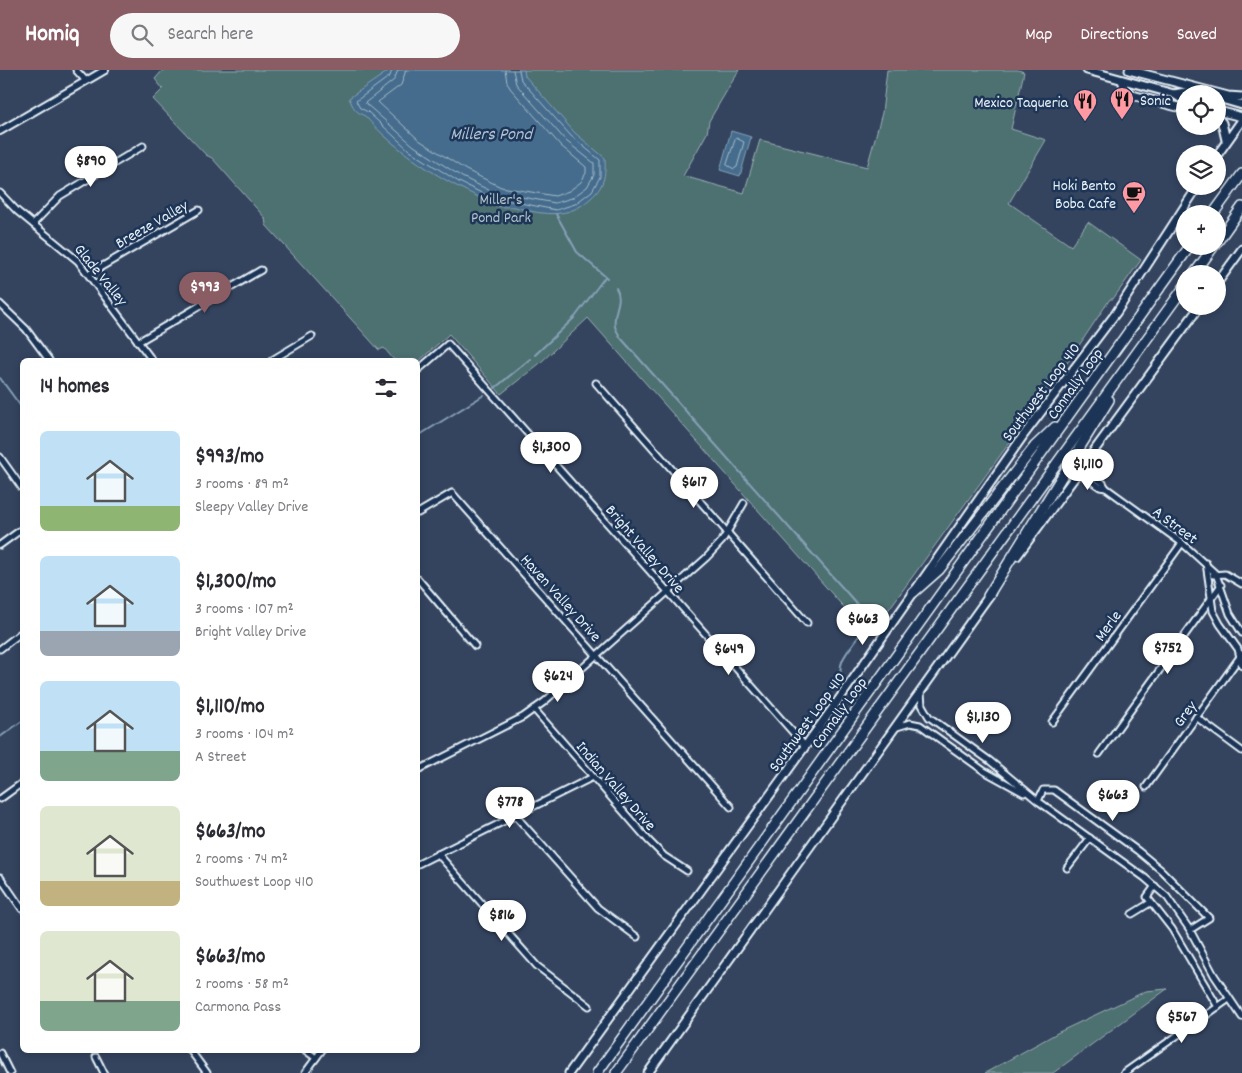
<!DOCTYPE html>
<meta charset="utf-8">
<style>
:root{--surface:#fff;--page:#f7f7f7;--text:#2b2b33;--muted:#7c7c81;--accent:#8a5d65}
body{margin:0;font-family:Dekko,sans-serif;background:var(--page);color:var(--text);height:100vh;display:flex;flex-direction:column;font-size:19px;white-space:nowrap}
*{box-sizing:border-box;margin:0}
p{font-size:16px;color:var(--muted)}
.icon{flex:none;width:28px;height:28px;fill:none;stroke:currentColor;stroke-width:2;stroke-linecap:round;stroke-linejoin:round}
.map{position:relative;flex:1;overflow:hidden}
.sheet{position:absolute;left:20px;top:288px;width:400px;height:695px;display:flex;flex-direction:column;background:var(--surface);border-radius:8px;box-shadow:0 2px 8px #0003}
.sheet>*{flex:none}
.buttons{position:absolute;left:1176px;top:15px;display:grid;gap:10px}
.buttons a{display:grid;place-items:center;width:50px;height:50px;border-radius:50%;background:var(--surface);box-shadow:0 2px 8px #0003;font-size:25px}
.price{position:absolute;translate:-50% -42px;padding:0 11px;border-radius:18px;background:#fff;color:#222;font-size:16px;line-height:32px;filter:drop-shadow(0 1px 2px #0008)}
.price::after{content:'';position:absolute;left:50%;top:30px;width:15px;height:11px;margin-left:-8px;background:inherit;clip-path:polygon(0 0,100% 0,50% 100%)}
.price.active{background:var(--accent);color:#fff}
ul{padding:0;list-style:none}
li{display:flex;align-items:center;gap:15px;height:125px;padding:0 20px}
li span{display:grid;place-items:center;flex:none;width:140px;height:100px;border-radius:8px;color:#555}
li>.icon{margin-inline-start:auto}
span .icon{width:60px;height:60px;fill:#fffc;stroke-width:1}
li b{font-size:21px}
h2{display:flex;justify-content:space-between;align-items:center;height:60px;padding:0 20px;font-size:21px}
header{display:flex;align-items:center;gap:30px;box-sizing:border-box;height:70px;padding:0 25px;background:var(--accent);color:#fff}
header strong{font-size:24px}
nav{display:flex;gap:28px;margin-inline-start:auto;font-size:18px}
.search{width:350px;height:45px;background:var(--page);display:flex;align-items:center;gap:12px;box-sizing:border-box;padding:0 18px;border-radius:28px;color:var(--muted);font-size:19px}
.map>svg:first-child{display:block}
.green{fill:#4e7071;stroke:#9bb0b4}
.water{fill:#446c8c;stroke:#86a1b7}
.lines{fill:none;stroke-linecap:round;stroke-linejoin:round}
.shore{stroke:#a6bccd;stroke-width:1}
.stream{stroke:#86a1b7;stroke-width:2}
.minor-casing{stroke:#e8f1f8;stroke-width:9}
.tertiary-casing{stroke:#e8f1f8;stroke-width:10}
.secondary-casing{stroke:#e8f1f8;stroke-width:11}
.motorway-casing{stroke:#e8f1f8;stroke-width:12}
.minor{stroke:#1d3557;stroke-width:5}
.tertiary{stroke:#1d3557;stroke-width:6}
.secondary{stroke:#1d3557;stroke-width:7}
.motorway{stroke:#1d3557;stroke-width:9}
.labels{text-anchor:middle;stroke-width:5;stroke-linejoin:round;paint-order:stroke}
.poi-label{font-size:16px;fill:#e8f1f8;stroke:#1d3557;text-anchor:end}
.park-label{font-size:16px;fill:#b2c4c9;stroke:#1d3557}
.street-label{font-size:16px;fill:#e8f1f8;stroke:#1d3557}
.water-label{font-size:18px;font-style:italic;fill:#afc2d2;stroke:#1d3557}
</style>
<header>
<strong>Homiq</strong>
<div class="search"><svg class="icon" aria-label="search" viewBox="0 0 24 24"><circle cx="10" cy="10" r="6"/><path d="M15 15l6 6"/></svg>Search here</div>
<nav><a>Map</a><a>Directions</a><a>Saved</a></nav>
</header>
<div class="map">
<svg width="1242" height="1003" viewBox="0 0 1242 1003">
<rect width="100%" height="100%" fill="#34445f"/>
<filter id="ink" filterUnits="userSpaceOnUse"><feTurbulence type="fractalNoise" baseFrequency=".02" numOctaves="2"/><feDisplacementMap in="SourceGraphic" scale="10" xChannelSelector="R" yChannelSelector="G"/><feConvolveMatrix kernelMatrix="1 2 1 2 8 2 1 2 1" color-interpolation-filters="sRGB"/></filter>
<g filter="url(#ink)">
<g class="green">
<path d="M 163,0 L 739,0 L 709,51 L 707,63 L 683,106 L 744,123 L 760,70 L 867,97 L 882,43 L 887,0 L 1018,0 L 1024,2 L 1011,59 L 1046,70 L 1009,133 L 1071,176 L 1088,152 L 1141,190 L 1113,229 L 1110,229 L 1070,289 L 871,564 L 856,551 L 588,248 L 539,294 L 501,324 L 449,264 L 418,292 L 418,290 L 394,290 L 384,278 L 379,280 L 266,155 L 265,148 L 212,88 L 206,85 L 153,29 L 163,19 L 155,9 Z"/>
<path d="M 1167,919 L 1053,1003 L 985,1003 L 1059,962 L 1146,921 Z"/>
</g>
<g class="water">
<path d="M 390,0 L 524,0 L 525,6 L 575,63 L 605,88 C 606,110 603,119 585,133 C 564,149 539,144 515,137 C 509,136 502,138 496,136 C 492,135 487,131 483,129 C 439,109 397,82 365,46 C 355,42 353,37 349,28 Z"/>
<path d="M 731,61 L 751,67 L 740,106 L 720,100 Z"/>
</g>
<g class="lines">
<g class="shore">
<path d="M 392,0 L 390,6 L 356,31 L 360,38 L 368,42 L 410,81 L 459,112 L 498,131 L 510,131 L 556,140 L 575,134 L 592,121 L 600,107 L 600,90 L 571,66 L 521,10 L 519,0"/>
<path d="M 398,0 L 394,10 L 365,33 L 414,76 L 462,107 L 499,125 L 511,125 L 555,133 L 572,128 L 587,117 L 594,105 L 594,93 L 566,71 L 516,14 L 513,0"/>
<path d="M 406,0 L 401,15 L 378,32 L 419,70 L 466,100 L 501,117 L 555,126 L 569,121 L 581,112 L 586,103 L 586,97 L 561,76 L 510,18 L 507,12 L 505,0"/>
<path d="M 736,68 L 744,72 L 737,97 L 734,99 L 727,95 Z"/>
</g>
<g class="stream">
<path d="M 556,144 L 577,182 L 607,208"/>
<path d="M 616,218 C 624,231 612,242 615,256 C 615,259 619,264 620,267 L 864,542 C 873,566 832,583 842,608"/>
<path d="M 535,285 L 575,247 L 605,207"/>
<path d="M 0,308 L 22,338"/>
<path d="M 495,318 L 530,289"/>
<path d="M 418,366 L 484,325"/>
<path d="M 0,667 L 22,651"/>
</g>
<g class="minor-casing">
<g id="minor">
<path d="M 76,0 L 86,11"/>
<path d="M 0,123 L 17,141 L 78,191 L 152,290"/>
<path d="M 33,154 L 60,126 L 143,76"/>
<path d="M 89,204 L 199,140"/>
<path d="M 0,234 L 26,259 L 49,290"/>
<path d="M 138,272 L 261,200"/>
<path d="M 272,290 L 312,266"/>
<path d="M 418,300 L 448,274 L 805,676"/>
<path d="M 596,313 L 807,553"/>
<path d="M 0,387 L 22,418"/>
<path d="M 1082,397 L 1103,413 L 1106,418"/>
<path d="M 1078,402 L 1100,417 L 1106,418 L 1182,473 L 1216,504 L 1230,544 L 1242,563"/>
<path d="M 418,443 L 452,423 L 731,737"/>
<path d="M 0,475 L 22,459"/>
<path d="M 1206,493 L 1213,541 L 1220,554 L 1238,579 L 1242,596"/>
<path d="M 1213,505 L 1225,504 L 1242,514"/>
<path d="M 418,509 L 475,576"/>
<path d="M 0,579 L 22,562"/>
<path d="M 921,623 L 922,635 L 929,647 L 990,691 L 1038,731 L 1145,808 L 1167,827 L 1190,860 L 1214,905 L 1242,947"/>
<path d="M 534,639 L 649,771 L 664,786 L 687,801"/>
<path d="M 1196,647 L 1242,681"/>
<path d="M 1052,652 L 1182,473"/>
<path d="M 897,657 L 910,653 L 920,655 L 984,701 L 1024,723"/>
<path d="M 1099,684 L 1221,515"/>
<path d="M 418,700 L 523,647 L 544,632 L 706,488 L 722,471 L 744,433"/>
<path d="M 1146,717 L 1242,584"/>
<path d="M 0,729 L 22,713"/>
<path d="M 1038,731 L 1043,720 L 1054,720 L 1138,781 L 1161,800 L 1209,848 L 1190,860"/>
<path d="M 515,745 L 598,838 L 637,867"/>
<path d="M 438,784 L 537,896 L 589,936"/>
<path d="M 418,794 L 593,707"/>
<path d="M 1067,798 L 1090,768"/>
<path d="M 0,807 L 22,839"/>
<path d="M 1155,816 L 1147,827 L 1172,859 L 1218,937"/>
<path d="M 1132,844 L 1150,833"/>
<path d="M 190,980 L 207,1003"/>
<path d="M 305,980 L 316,988"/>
<path d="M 0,983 L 10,1003"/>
<path d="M 96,987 L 104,1003"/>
<path d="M 305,1003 L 322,980"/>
<path d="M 1124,1003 L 1229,929"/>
</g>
</g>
<g class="tertiary-casing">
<path id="tertiary" d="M 0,61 L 105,0"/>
</g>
<g class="secondary-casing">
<g id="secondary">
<path d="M 1087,0 L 1174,24 L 1185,31"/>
<path d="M 1129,0 L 1228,26 L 1242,27"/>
<path d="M 1122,10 L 1125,20 L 1132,25 L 1185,39"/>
<path d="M 1174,24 L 1191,21 L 1200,24"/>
<path d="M 1218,28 L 1242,35"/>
<path d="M 1218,41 L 1242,47"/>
<path d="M 1218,48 L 1222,53 L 1226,70"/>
<path d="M 1218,84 L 1242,50"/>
<path d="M 1218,212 L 1242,179"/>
<path d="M 1017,486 L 1200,236"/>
<path d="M 569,1003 L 835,635 L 1023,366 L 1116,243 L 1198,116"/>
<path d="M 648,1003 L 991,523"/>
</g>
</g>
<g class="motorway-casing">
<g id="motorway">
<path d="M 1213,144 L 1242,104"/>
<path d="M 1218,171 L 1242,137"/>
<path d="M 1194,204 L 1214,176"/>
<path d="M 913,523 L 939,500 L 1035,376 L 1055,357"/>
<path d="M 988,526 L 1109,330"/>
<path d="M 597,1003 L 1190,176"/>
<path d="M 616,1003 L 1185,216"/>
</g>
</g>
<use href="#minor" class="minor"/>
<use href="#tertiary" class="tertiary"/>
<use href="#secondary" class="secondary"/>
<use href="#motorway" class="motorway"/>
</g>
</g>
<defs>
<g id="restaurant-pin" transform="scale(1.25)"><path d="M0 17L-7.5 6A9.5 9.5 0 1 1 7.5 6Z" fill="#ff9aa2" stroke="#1d3557"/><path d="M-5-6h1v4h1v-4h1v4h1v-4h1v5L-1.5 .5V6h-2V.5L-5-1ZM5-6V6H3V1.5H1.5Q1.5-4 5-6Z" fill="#111"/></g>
<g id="cafe-pin" transform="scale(1.25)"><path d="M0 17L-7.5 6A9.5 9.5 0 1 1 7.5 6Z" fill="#ff9aa2" stroke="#1d3557"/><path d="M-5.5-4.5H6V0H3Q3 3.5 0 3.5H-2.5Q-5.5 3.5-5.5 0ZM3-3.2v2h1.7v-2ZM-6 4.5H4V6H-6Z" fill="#111"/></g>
</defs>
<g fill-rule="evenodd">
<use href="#restaurant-pin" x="1122" y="29"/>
<use href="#restaurant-pin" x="1085" y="31"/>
<use href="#cafe-pin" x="1134" y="123"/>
</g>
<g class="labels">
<g class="poi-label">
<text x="1140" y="35" text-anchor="start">Sonic</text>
<text x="1068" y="37">Mexico Taqueria</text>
<text x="1116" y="120">Hoki Bento<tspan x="1116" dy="18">Boba Cafe</tspan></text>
</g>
<g class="park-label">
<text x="501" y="134">Miller's<tspan x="501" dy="18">Pond Park</tspan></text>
</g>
<g class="street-label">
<text transform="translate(151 153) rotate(-30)" y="6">Breeze Valley</text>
<text transform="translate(102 204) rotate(51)" y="6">Glade Valley</text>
<text transform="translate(1074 313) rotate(-54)" y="6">Connally Loop</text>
<text transform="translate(1040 321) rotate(-53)" y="6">Southwest Loop 410</text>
<text transform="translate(1176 454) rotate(37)" y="6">A Street</text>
<text transform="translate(646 478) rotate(49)" y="6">Bright Valley Drive</text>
<text transform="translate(562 527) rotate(48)" y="6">Haven Valley Drive</text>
<text transform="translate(1107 555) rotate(-54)" y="6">Merle</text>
<text transform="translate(838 642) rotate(-54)" y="6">Connally Loop</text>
<text transform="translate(1184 643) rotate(-54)" y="6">Grey</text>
<text transform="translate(806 651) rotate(-54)" y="6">Southwest Loop 410</text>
<text transform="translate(617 715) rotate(49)" y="6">Indian Valley Drive</text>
</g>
<g class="water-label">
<text x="491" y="69">Millers Pond</text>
</g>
</g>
</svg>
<div class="buttons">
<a><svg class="icon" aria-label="locate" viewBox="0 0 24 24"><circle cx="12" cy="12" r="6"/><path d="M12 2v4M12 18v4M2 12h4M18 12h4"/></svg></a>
<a><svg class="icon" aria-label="layers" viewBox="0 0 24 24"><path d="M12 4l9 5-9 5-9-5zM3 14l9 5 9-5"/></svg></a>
<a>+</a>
<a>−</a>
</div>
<b class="price" style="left:91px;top:118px">$890</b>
<b class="price active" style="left:205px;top:244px">$993</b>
<b class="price" style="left:551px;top:404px">$1,300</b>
<b class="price" style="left:1088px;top:421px">$1,110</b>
<b class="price" style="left:694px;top:439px">$617</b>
<b class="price" style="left:863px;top:576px">$663</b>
<b class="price" style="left:1168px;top:605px">$752</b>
<b class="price" style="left:729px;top:606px">$649</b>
<b class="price" style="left:558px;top:633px">$624</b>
<b class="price" style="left:983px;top:674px">$1,130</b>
<b class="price" style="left:1113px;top:752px">$663</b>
<b class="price" style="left:510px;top:759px">$778</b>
<b class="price" style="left:502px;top:872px">$816</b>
<b class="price" style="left:1182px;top:974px">$567</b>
<section class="sheet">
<h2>14 homes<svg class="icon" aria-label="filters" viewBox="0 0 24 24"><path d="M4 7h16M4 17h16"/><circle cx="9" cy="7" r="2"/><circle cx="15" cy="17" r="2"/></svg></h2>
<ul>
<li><span style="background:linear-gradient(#bfe0f5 75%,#8fb573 0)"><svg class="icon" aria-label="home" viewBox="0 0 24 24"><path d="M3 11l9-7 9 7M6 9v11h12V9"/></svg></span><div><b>$993/mo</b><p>3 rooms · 89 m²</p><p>Sleepy Valley Drive</p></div></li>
<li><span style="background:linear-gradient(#bfe0f5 75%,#9aa5b1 0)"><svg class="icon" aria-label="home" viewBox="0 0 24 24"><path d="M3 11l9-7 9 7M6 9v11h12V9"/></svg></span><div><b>$1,300/mo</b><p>3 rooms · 107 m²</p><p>Bright Valley Drive</p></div></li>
<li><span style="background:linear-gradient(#bfe0f5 70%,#7fa58c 0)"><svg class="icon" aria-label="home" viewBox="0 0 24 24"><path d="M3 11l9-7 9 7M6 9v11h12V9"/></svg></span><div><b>$1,110/mo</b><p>3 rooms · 104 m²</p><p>A Street</p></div></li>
<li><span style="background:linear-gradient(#dfe7d0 75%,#c2b280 0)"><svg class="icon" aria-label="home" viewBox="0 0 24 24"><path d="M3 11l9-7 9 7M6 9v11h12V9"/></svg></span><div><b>$663/mo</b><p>2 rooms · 74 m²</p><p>Southwest Loop 410</p></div></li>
<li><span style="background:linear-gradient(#dfe7d0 70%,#7fa58c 0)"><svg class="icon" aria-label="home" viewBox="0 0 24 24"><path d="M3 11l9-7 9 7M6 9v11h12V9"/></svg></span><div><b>$663/mo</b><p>2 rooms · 58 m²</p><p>Carmona Pass</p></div></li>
</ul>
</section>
</div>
